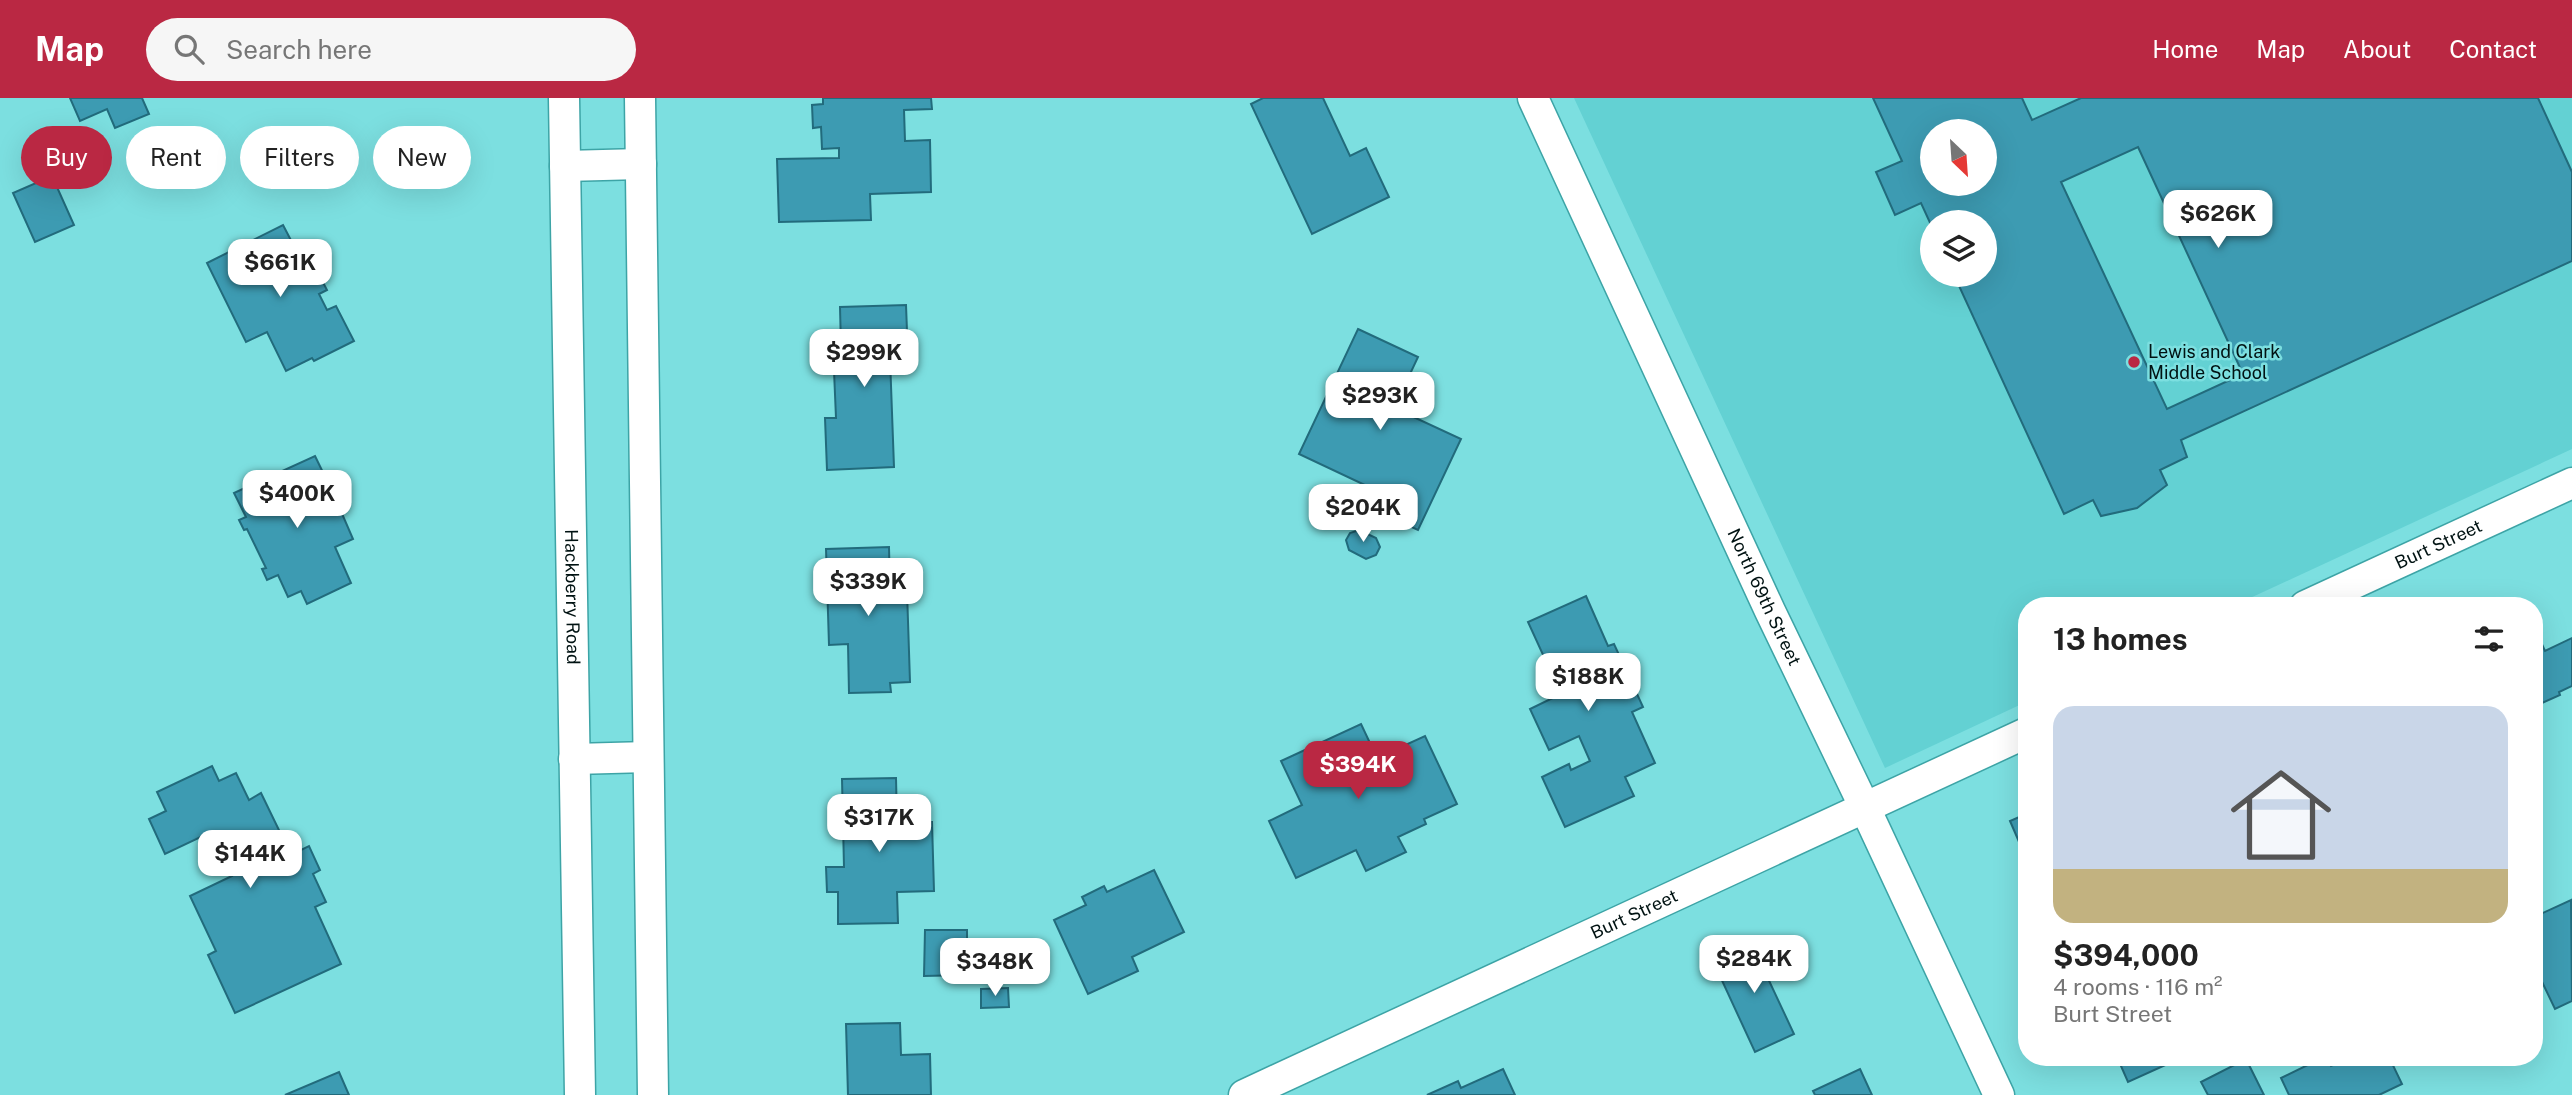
<!DOCTYPE html>
<meta charset="utf-8">
<style>
:root{--surface:#fff;--page:#f6f6f6;--text:#222;--muted:#767676;--accent:#ba2843}
body{margin:0;font-family:"Public Sans",sans-serif;background:var(--page);color:var(--text);height:100vh;display:flex;flex-direction:column;font-size:26px;white-space:nowrap}
*{box-sizing:border-box;margin:0}
p{font-size:23px;color:var(--muted)}
.icon{flex:none;width:38px;height:38px;fill:none;stroke:currentColor;stroke-width:2;stroke-linecap:round;stroke-linejoin:round}
.map{position:relative;flex:1;overflow:hidden}
.details{position:absolute;left:2018px;top:499px;width:525px;height:469px;display:flex;flex-direction:column;background:var(--surface);border-radius:28px;box-shadow:0 7px 28px #0002}
.details>*{flex:none}
.top-card{position:absolute;left:21px;top:28px;width:665px;height:63px;display:flex;gap:14px}
.needle{width:46px;rotate:155deg}
.fabs{position:absolute;left:1920px;top:21px;display:grid;gap:14px}
.fabs a{display:grid;place-items:center;width:77px;height:77px;border-radius:50%;background:var(--surface);box-shadow:0 7px 28px #0002;font-size:35px}
.price{position:absolute;translate:-50% -60px;padding:0 16px;border-radius:14px;background:#fff;color:#222;font-size:23px;line-height:46px;filter:drop-shadow(0 2px 4px #0008)}
.price::after{content:'';position:absolute;left:50%;top:42px;width:21px;height:16px;margin-left:-10px;background:inherit;clip-path:polygon(0 0,100% 0,50% 100%)}
.price.selected{background:var(--accent);color:#fff}
ul{padding:0;list-style:none}
li{display:grid;align-content:center;gap:14px;height:371px;padding:0 35px}
li span{display:grid;place-items:center;height:217px;border-radius:21px;color:#555}
li>.icon{margin-inline-start:auto}
span .icon{width:126px;height:126px;fill:#fffc;stroke-width:1}
li b{font-size:30px}
h2{display:flex;justify-content:space-between;align-items:center;height:84px;padding:0 35px;font-size:30px}
.chip{padding:0 24px;border-radius:32px;background:var(--surface);box-shadow:0 7px 28px #0002;font-size:24px;line-height:63px}
.chip.selected{background:var(--accent);color:#fff}
header{display:flex;align-items:center;gap:42px;box-sizing:border-box;height:98px;padding:0 35px;background:var(--accent);color:#fff}
header strong{font-size:33px}
nav{display:flex;gap:38px;margin-inline-start:auto;font-size:24px}
.search{width:490px;height:63px;background:var(--page);display:flex;align-items:center;gap:18px;box-sizing:border-box;padding:0 24px;border-radius:38px;color:var(--muted);font-size:26px}
.map>svg:first-child{display:block}
.built{fill:#63d1d3;fill-rule:evenodd}
.building{fill:#3d9bb2;stroke:#226b7c;stroke-width:2;fill-rule:evenodd}
.lines{fill:none;stroke-linecap:round;stroke-linejoin:round}
.street-casing{stroke:#3da4a6;stroke-width:33}
.street{stroke:#fff;stroke-width:30}
.poi-dot{fill:#ba2843;stroke:#7cdfe0;stroke-width:2.5}
.labels{text-anchor:middle;stroke-width:5;stroke-linejoin:round;paint-order:stroke}
.poi-label{font-size:18px;fill:#001212;stroke:#7cdfe0;text-anchor:start}
.street-label{font-size:18px;fill:#001212;stroke:#7cdfe0}
</style>
<header>
<strong>Map</strong>
<div class="search"><svg class="icon" aria-label="search" viewBox="0 0 24 24"><circle cx="10" cy="10" r="6"/><path d="M15 15l6 6"/></svg>Search here</div>
<nav><a>Home</a><a>Map</a><a>About</a><a>Contact</a></nav>
</header>
<div class="map">
<svg width="2572" height="997" viewBox="0 0 2572 997">
<rect width="100%" height="100%" fill="#7cdfe0"/>
<path class="built" d="M 1574,0 L 2572,0 L 2572,351 L 2235,507 L 2026,508 L 2026,604 L 1885,670 ZM 1932,33 L 1984,33 L 1984,86 L 1932,86 ZM 1932,124 L 1984,124 L 1984,177 L 1932,177 Z"/>
<g class="building">
<path d="M 70,0 L 142,0 L 149,16 L 115,30 L 107,11 L 80,23 Z"/>
<path d="M 823,0 L 931,0 L 932,11 L 904,12 L 905,43 L 930,42 L 931,94 L 870,96 L 871,122 L 779,124 L 777,61 L 839,60 L 839,50 L 822,51 L 821,29 L 813,30 L 812,7 L 823,6 Z"/>
<path d="M 1263,0 L 1323,0 L 1350,58 L 1366,50 L 1389,99 L 1312,136 L 1251,6 Z"/>
<path d="M 1873,0 L 2022,0 L 2032,22 L 2081,0 L 2538,0 L 2572,74 L 2572,163 L 2181,342 L 2187,359 L 2160,372 L 2167,387 L 2137,410 L 2101,418 L 2093,402 L 2064,416 L 1954,177 L 1984,177 L 1984,124 L 1932,124 L 1932,129 L 1921,105 L 1895,117 L 1876,74 L 1902,63 ZM 1932,33 L 1984,33 L 1984,86 L 1932,86 ZM 2138,49 L 2243,276 L 2167,311 L 2061,84 Z"/>
<path d="M 52,78 L 74,127 L 35,144 L 13,95 Z"/>
<path d="M 283,127 L 296,152 L 303,149 L 315,172 L 316,171 L 327,192 L 319,196 L 327,212 L 336,208 L 354,243 L 314,263 L 312,260 L 286,273 L 267,234 L 246,244 L 207,165 Z"/>
<path d="M 906,207 L 907,233 L 889,233 L 894,369 L 827,372 L 825,320 L 836,320 L 833,249 L 841,249 L 840,209 Z"/>
<path d="M 1358,231 L 1418,259 L 1394,310 L 1461,341 L 1418,432 L 1376,413 L 1384,396 L 1299,356 Z"/>
<path d="M 315,358 L 331,391 L 326,393 L 335,413 L 340,411 L 353,441 L 335,449 L 351,485 L 307,506 L 301,493 L 288,499 L 278,477 L 267,482 L 262,471 L 266,470 L 247,431 L 244,432 L 239,422 L 246,419 L 234,395 Z"/>
<path d="M 1359,432 L 1376,440 L 1380,449 L 1376,457 L 1366,461 L 1349,452 L 1346,442 L 1350,435 Z"/>
<path d="M 889,449 L 890,494 L 907,493 L 910,584 L 890,585 L 891,594 L 849,595 L 848,546 L 829,547 L 826,451 Z"/>
<path d="M 1586,498 L 1608,548 L 1614,546 L 1643,609 L 1632,614 L 1655,665 L 1625,679 L 1634,698 L 1565,729 L 1542,679 L 1569,666 L 1571,672 L 1590,663 L 1579,638 L 1549,652 L 1530,611 L 1561,596 L 1528,524 Z"/>
<path d="M 2536,533 L 2545,553 L 2572,540 L 2572,588 L 2559,594 L 2560,597 L 2535,608 Z"/>
<path d="M 1361,626 L 1377,660 L 1425,638 L 1457,706 L 1424,721 L 1426,726 L 1398,739 L 1406,754 L 1366,773 L 1356,752 L 1296,780 L 1269,723 L 1302,707 L 1281,663 Z"/>
<path d="M 212,668 L 219,683 L 236,675 L 249,702 L 261,695 L 291,757 L 309,748 L 320,772 L 313,776 L 326,804 L 315,809 L 341,866 L 235,915 L 208,857 L 216,853 L 190,798 L 232,778 L 211,734 L 165,756 L 149,721 L 166,713 L 157,694 Z"/>
<path d="M 896,680 L 897,724 L 932,724 L 934,793 L 897,794 L 898,825 L 838,826 L 838,794 L 827,794 L 826,769 L 844,769 L 842,681 Z"/>
<path d="M 2026,716 L 2026,760 L 2010,723 Z"/>
<path d="M 1154,772 L 1184,834 L 1132,859 L 1138,873 L 1088,896 L 1054,822 L 1086,807 L 1082,799 L 1104,788 L 1107,794 Z"/>
<path d="M 2571,802 L 2572,903 L 2555,911 L 2534,867 L 2534,819 Z"/>
<path d="M 925,832 L 967,832 L 967,877 L 924,878 Z"/>
<path d="M 1760,841 L 1773,868 L 1764,872 L 1794,936 L 1755,954 L 1713,863 Z"/>
<path d="M 1008,890 L 1009,909 L 981,910 L 981,891 Z"/>
<path d="M 900,925 L 901,957 L 930,956 L 931,997 L 848,997 L 846,926 Z"/>
<path d="M 2117,959 L 2183,959 L 2128,984 Z"/>
<path d="M 2324,959 L 2326,959 L 2331,968 L 2350,959 L 2389,959 L 2402,986 L 2379,997 L 2289,997 L 2281,980 Z"/>
<path d="M 2246,961 L 2264,997 L 2208,997 L 2201,984 Z"/>
<path d="M 1503,971 L 1515,997 L 1427,997 L 1458,983 L 1461,990 Z"/>
<path d="M 1860,971 L 1872,997 L 1815,997 L 1813,993 Z"/>
<path d="M 339,974 L 349,997 L 285,997 Z"/>
</g>
<g class="lines">
<g class="street-casing">
<g id="street">
<path id="s1" d="M 564,0 L 580,997"/>
<path d="M 640,0 L 653,997"/>
<path id="s2" d="M 1533,0 L 1770,513 L 1865,710 L 1999,997"/>
<path d="M 565,68 L 641,66"/>
<path id="s3" d="M 2305,508 L 2572,385"/>
<path d="M 574,661 L 648,659"/>
<path id="s4" d="M 1244,997 L 2026,635"/>
</g>
</g>
<use href="#street" class="street"/>
</g>
<circle class="poi-dot" cx="2134" cy="264" r="7"/>
<g class="labels">
<g class="poi-label">
<text x="2148" y="260">Lewis and Clark<tspan x="2148" dy="21">Middle School</tspan></text>
</g>
<g class="street-label">
<text dy="6" stroke="none"><textPath href="#s3" startOffset="147">Burt Street</textPath></text>
<text dy="6" stroke="none"><textPath href="#s1" startOffset="499">Hackberry Road</textPath></text>
<text dy="6" stroke="none"><textPath href="#s2" startOffset="550">North 69th Street</textPath></text>
<text dy="6" stroke="none"><textPath href="#s4" startOffset="430">Burt Street</textPath></text>
</g>
</g>
</svg>
<div class="fabs">
<a><svg class="needle" viewBox="-14 -14 28 28"><path d="M0-13l5 13h-10z" fill="#e53935"/><path d="M0 13l5-13h-10z" fill="#767676"/></svg></a>
<a><svg class="icon" aria-label="layers" viewBox="0 0 24 24"><path d="M12 4l9 5-9 5-9-5zM3 14l9 5 9-5"/></svg></a>
</div>
<b class="price" style="left:2218px;top:152px">$626K</b>
<b class="price" style="left:280px;top:201px">$661K</b>
<b class="price" style="left:864px;top:291px">$299K</b>
<b class="price" style="left:1380px;top:334px">$293K</b>
<b class="price" style="left:297px;top:432px">$400K</b>
<b class="price" style="left:1363px;top:446px">$204K</b>
<b class="price" style="left:868px;top:520px">$339K</b>
<b class="price" style="left:1588px;top:615px">$188K</b>
<b class="price selected" style="left:1358px;top:703px">$394K</b>
<b class="price" style="left:879px;top:756px">$317K</b>
<b class="price" style="left:250px;top:792px">$144K</b>
<b class="price" style="left:1754px;top:897px">$284K</b>
<b class="price" style="left:995px;top:900px">$348K</b>
<div class="top-card">
<a class="chip selected">Buy</a>
<a class="chip">Rent</a>
<a class="chip">Filters</a>
<a class="chip">New</a>
</div>
<section class="details">
<h2>13 homes<svg class="icon" aria-label="filters" viewBox="0 0 24 24"><path d="M4 7h16M4 17h16"/><circle cx="9" cy="7" r="2"/><circle cx="15" cy="17" r="2"/></svg></h2>
<ul>
<li><span style="background:linear-gradient(#c9d6e8 75%,#c2b280 0)"><svg class="icon" aria-label="home" viewBox="0 0 24 24"><path d="M3 11l9-7 9 7M6 9v11h12V9"/></svg></span><div><b>$394,000</b><p>4 rooms · 116 m²</p><p>Burt Street</p></div></li>
</ul>
</section>
</div>
